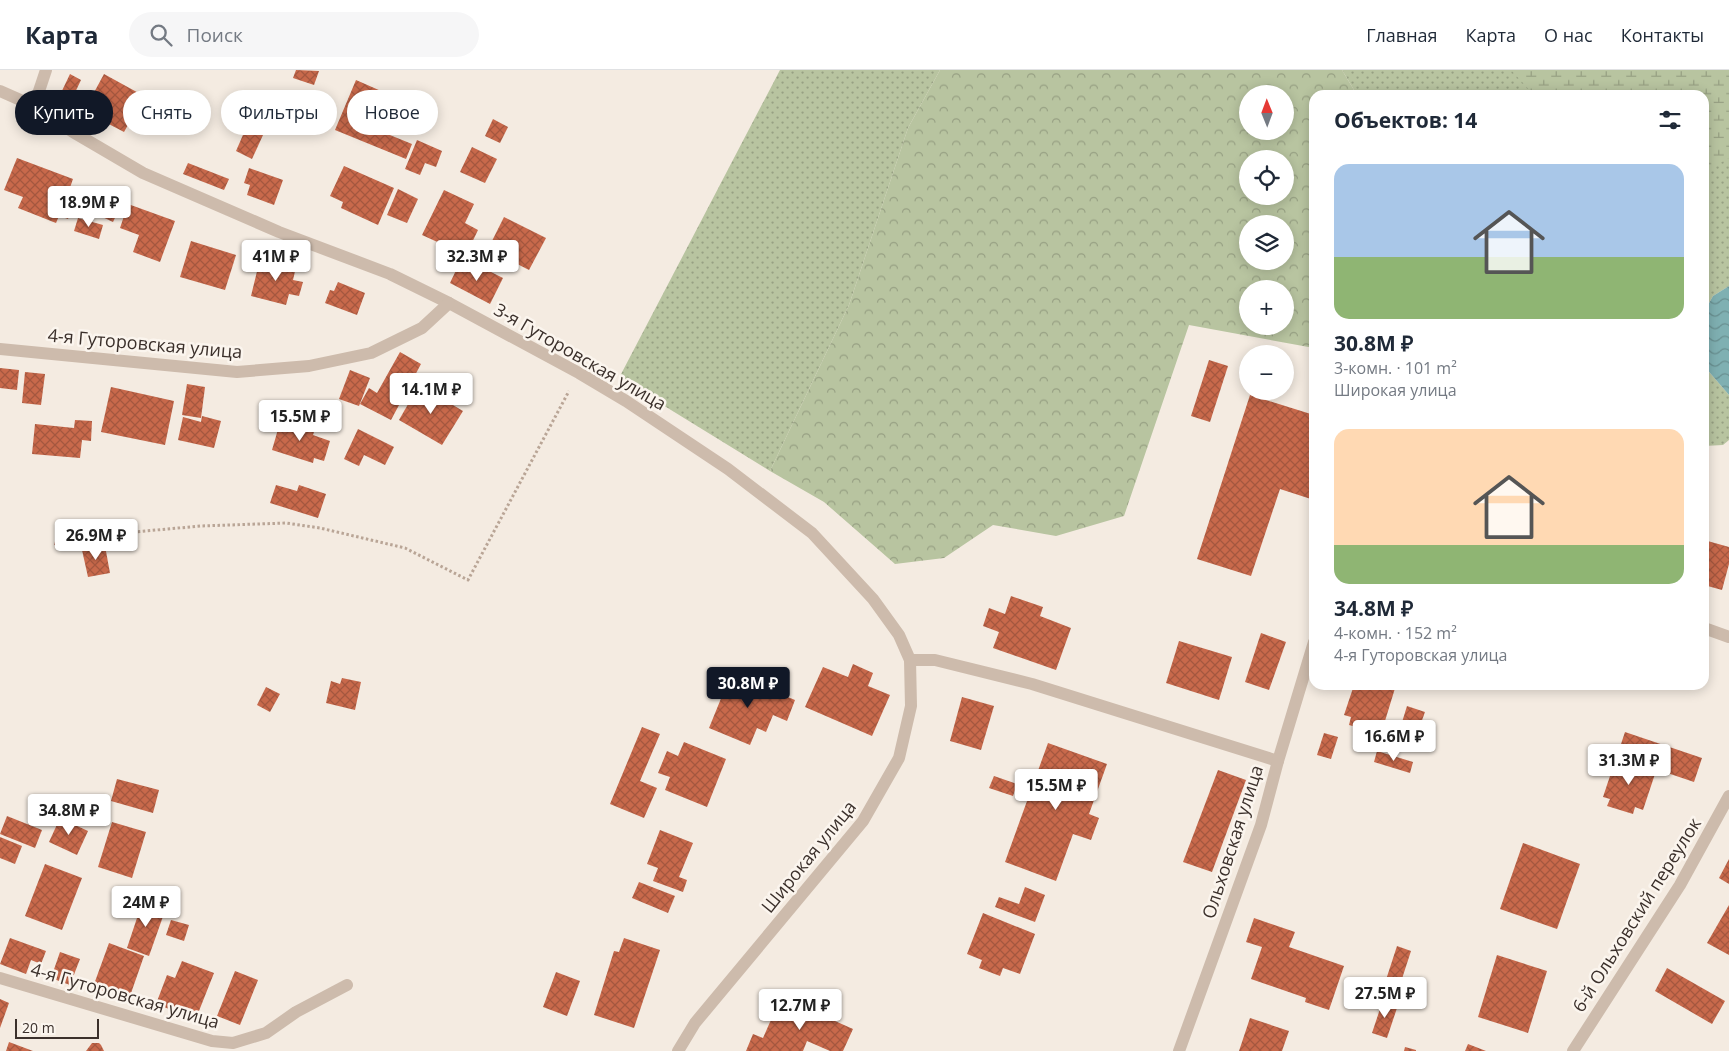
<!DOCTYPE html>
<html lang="ru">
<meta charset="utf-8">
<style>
:root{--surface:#fff;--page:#f6f6f7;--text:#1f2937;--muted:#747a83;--line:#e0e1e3;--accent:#111827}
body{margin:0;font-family:"Open Sans",sans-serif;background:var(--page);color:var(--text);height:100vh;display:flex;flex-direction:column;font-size:19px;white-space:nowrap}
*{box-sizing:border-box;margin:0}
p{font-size:16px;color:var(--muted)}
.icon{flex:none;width:28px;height:28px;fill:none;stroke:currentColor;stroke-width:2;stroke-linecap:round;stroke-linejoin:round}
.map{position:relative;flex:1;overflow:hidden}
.details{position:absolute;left:1309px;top:20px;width:400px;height:600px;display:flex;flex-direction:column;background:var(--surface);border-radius:15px;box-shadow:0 2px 12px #0003}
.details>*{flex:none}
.top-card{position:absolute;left:15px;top:20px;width:475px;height:45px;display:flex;gap:10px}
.needle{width:32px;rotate:359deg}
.fabs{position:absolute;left:1239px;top:15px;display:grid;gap:10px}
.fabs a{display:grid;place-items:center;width:55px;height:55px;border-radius:50%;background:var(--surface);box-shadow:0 2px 12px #0003;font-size:25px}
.scale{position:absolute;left:15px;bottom:12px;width:84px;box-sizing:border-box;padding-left:5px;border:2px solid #3b302b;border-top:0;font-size:14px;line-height:18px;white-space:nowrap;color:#3b302b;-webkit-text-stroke:4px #fbf5ee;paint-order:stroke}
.price{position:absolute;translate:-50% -42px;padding:0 11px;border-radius:5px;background:#fff;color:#222;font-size:16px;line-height:32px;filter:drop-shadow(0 1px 2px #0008)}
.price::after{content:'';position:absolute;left:50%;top:30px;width:15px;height:11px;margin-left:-8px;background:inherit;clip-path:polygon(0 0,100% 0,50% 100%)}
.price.current{background:var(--accent);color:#fff}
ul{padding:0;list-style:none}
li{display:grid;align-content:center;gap:10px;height:265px;padding:0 25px}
li span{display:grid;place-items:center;height:155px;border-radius:15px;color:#555}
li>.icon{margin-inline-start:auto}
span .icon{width:90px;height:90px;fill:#fffc;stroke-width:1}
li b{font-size:21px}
h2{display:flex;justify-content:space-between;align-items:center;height:60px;padding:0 25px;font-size:21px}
.pill{padding:0 18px;border-radius:22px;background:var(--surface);box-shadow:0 2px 12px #0003;font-size:18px;line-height:45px}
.pill.current{background:var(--accent);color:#fff}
header{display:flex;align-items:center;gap:30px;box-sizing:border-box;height:70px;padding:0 25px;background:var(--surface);border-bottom:1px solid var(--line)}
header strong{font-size:24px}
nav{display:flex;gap:28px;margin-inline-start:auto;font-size:18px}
.search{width:350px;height:45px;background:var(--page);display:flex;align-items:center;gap:12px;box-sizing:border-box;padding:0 18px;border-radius:28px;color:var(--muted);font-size:19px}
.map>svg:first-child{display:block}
.grass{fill:url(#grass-dots)}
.forest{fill:url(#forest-crowns);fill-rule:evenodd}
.wetland{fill:url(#wetland-marsh)}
.water{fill:url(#water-waves)}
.building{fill:url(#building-cross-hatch)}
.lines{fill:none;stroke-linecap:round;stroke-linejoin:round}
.path{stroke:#b9a596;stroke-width:3;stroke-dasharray:2.5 2.5;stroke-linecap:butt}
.minor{stroke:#cdbbac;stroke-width:12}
.tertiary{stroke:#cdbbac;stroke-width:12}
.labels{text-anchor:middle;stroke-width:5;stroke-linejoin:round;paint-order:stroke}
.street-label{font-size:18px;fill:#3b302b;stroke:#fbf5ee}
</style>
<header>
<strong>Карта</strong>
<div class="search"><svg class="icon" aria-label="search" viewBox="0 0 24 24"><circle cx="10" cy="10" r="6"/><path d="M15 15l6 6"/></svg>Поиск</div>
<nav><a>Главная</a><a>Карта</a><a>О нас</a><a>Контакты</a></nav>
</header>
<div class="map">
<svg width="1729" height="981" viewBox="0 0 1729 981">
<defs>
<pattern id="grass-dots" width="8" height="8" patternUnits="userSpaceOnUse" patternTransform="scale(1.25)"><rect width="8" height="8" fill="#b8c4a0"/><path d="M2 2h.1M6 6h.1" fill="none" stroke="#97a083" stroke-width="1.8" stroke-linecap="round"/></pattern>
<pattern id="forest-crowns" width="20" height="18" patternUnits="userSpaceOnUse" patternTransform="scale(1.25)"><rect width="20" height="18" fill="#b8c4a0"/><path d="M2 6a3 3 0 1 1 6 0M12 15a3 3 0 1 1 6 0" fill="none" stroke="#97a083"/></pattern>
<pattern id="wetland-marsh" width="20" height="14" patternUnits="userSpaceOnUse" patternTransform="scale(1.25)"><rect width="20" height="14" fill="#b8c4a0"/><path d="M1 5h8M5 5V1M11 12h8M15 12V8" fill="none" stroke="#97a083"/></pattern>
<pattern id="water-waves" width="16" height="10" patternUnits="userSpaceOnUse" patternTransform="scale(1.25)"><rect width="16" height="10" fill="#7fb0b2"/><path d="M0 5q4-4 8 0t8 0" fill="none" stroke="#699091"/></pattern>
<pattern id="building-cross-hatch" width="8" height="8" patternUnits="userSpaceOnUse" patternTransform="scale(1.25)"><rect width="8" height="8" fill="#c8694b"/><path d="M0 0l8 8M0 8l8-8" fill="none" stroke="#a4573f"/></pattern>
</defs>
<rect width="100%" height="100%" fill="#f4ebe1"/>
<g class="grass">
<path d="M 780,0 L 940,0 L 908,58 L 849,235 L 770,401 L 619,308 Z"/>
<path d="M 1342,0 L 1729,0 L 1729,216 L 1713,226 L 1704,242 L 1704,25 L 1357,25 Z"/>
<path d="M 1704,296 L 1729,325 L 1729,370 L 1723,375 L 1704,376 Z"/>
</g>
<path class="forest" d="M 940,0 L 1342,0 L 1357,25 L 1314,25 L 1314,278 L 1189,255 L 1124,446 L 1056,466 L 993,455 L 944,488 L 895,494 L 824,432 L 770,401 L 849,235 L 908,58 ZM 1248,24 L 1285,24 L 1285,61 L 1248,61 ZM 1248,89 L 1285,89 L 1285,126 L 1248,126 ZM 1248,154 L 1285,154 L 1285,191 L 1248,191 ZM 1248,219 L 1285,219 L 1285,256 L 1248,256 Z"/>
<path class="wetland" d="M 1511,0 L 1729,0 L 1729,88 L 1707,100 L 1704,100 L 1704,25 L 1534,25 Z"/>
<path class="water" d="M 1729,216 L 1729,325 L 1704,296 L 1704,242 L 1713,226 Z"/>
<g class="building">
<path d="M 296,0 L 319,1 L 314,15 L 293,8 Z"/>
<path d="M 70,4 L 81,10 L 71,31 L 60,25 Z"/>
<path d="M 104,4 L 144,26 L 124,62 L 84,41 Z"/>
<path d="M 356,10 L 381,21 L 375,36 L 388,42 L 380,61 L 412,74 L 406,89 L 335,60 Z"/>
<path d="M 493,49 L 508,57 L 500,73 L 485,66 Z"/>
<path d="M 246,58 L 263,65 L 252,89 L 236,81 Z"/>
<path d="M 417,70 L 442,81 L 436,97 L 425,93 L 420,105 L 405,99 Z"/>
<path d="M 472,77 L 497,89 L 485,113 L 460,102 Z"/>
<path d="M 17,88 L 73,109 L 66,129 L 74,132 L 68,149 L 59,146 L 56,153 L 18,138 L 23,127 L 4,120 Z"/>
<path d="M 188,93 L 229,109 L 224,120 L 183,104 Z"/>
<path d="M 344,96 L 394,118 L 378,155 L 341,138 L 343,132 L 330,126 Z"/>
<path d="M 249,98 L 283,110 L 274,135 L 247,125 L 250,115 L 244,113 Z"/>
<path d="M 398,119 L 418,129 L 407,153 L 387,145 Z"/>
<path d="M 444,120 L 474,134 L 465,153 L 478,160 L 466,185 L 422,165 Z"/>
<path d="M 108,124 L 123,131 L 113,152 L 98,145 Z"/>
<path d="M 128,134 L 175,151 L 160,192 L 133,182 L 139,165 L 120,158 Z"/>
<path d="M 504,147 L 546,168 L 529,200 L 488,179 Z"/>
<path d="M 78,148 L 103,155 L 99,169 L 74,161 Z"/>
<path d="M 191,171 L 236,185 L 225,220 L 180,207 Z"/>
<path d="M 260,189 L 296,197 L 293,210 L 303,212 L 299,226 L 289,224 L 286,235 L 251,226 Z"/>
<path d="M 473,193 L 503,208 L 490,234 L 450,213 L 459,194 L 470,200 Z"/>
<path d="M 338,212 L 365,223 L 357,245 L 325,233 L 330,220 L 334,221 Z"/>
<path d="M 400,282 L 421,294 L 391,350 L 360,334 L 369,318 L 377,323 Z"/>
<path d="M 1209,290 L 1228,296 L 1210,352 L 1191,346 Z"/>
<path d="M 0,298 L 19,300 L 17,320 L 0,318 Z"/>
<path d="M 350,300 L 370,308 L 359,336 L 339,329 Z"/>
<path d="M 25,302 L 45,304 L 41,335 L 22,333 Z"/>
<path d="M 187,314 L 205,317 L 201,348 L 182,345 Z"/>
<path d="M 419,315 L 463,341 L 442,375 L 399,350 Z"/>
<path d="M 111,317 L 174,331 L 165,375 L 101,362 Z"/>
<path d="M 1250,325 L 1314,345 L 1314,430 L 1280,419 L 1251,506 L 1197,489 Z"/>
<path d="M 202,346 L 221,351 L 214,378 L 178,370 L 183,347 L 201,352 Z"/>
<path d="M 281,349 L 315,359 L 313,365 L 330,371 L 324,391 L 314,388 L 313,393 L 272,380 Z"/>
<path d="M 75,350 L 92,351 L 91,371 L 82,370 L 80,388 L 32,384 L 35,354 L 74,358 Z"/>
<path d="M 358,359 L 394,377 L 385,395 L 364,385 L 359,396 L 344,389 Z"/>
<path d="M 276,415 L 297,421 L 299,415 L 326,424 L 318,448 L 270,433 Z"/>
<path d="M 59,457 L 73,461 L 68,479 L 54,475 Z"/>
<path d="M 1704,470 L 1729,477 L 1729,494 L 1722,520 L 1704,515 Z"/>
<path d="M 105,476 L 110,503 L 88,507 L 82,480 Z"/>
<path d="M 1011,526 L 1043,537 L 1040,546 L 1071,558 L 1056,600 L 993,578 L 999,562 L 983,556 L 989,538 L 1005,544 Z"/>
<path d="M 1261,563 L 1286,572 L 1269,620 L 1245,612 Z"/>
<path d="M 1179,571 L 1232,587 L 1219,630 L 1166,613 Z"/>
<path d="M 853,594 L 873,603 L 868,616 L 890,625 L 872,666 L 805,637 L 823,597 L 848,607 Z"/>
<path d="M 731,604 L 795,630 L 787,651 L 773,645 L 766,662 L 757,658 L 750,675 L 709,658 Z"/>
<path d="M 342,608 L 361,612 L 355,640 L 326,633 L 331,611 L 340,614 Z"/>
<path d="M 1354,615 L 1396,615 L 1381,664 L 1349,655 L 1351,647 L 1344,645 Z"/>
<path d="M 266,617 L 280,624 L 270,642 L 257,635 Z"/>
<path d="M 962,627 L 994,636 L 981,680 L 950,671 Z"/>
<path d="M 1407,636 L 1425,642 L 1416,667 L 1399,662 Z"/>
<path d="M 642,657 L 660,664 L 640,711 L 657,718 L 644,748 L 610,734 Z"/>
<path d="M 1625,662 L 1702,688 L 1694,712 L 1617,686 Z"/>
<path d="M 1324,663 L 1338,667 L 1331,689 L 1317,685 Z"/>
<path d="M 684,672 L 726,689 L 707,737 L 665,720 L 670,707 L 658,703 L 667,681 L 678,686 Z"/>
<path d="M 1048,673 L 1107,694 L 1089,744 L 1099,748 L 1091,770 L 1073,764 L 1056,811 L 1005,792 Z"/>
<path d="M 1377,681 L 1413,692 L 1410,703 L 1374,692 Z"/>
<path d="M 1616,688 L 1656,701 L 1643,740 L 1635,737 L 1633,744 L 1607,736 L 1610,729 L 1603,727 Z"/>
<path d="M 1218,700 L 1246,710 L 1212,802 L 1183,792 Z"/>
<path d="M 994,706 L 1017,714 L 1013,726 L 989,718 Z"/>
<path d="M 117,709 L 159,720 L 153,743 L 111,731 Z"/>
<path d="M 7,746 L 42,760 L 35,778 L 0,764 Z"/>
<path d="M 60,748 L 88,761 L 77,785 L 49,772 Z"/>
<path d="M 112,752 L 146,762 L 132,808 L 98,797 Z"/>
<path d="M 660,760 L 693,773 L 679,807 L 687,810 L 683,822 L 653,811 L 658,798 L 647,794 Z"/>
<path d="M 0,767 L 22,776 L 15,794 L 0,788 Z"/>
<path d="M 1523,773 L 1580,794 L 1557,859 L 1500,839 Z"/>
<path d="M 1729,789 L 1729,814 L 1719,808 Z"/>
<path d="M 45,794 L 82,808 L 62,860 L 25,846 Z"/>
<path d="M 639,812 L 675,826 L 668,843 L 632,828 Z"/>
<path d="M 1025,817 L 1045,825 L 1035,852 L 995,837 L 999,827 L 1019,834 Z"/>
<path d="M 143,830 L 166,838 L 149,886 L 127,878 Z"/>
<path d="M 1729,835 L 1729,885 L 1707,873 Z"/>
<path d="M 983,843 L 1035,864 L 1020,904 L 1003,898 L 1000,906 L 979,898 L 982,890 L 967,884 Z"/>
<path d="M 1254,848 L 1295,862 L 1289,877 L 1344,896 L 1329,940 L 1305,932 L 1306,928 L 1251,909 L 1262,877 L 1246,872 Z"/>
<path d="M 171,850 L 189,855 L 184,871 L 166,865 Z"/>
<path d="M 10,868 L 46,881 L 41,894 L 31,890 L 26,904 L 0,894 Z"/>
<path d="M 624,868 L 660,880 L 634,958 L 594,945 L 614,881 L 619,882 Z"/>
<path d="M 109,873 L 144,886 L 130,926 L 107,918 L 106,922 L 93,917 Z"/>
<path d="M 1397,876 L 1411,881 L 1397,924 L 1383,919 Z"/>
<path d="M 60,882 L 80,889 L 70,915 L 51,908 Z"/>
<path d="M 1497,885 L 1547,901 L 1528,963 L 1478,947 Z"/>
<path d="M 182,891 L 214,903 L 197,946 L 170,936 L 169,939 L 156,934 L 167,905 L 175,908 Z"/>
<path d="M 1667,898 L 1725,931 L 1712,954 L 1655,921 Z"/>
<path d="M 235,901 L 258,910 L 240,955 L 217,946 Z"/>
<path d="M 556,902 L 580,911 L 567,946 L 543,937 Z"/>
<path d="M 781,927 L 853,959 L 843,981 L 830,981 L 807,971 L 803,981 L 746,981 L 753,964 L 763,968 Z"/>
<path d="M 0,929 L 9,933 L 0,958 Z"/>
<path d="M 1383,930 L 1398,935 L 1387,968 L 1372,963 Z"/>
<path d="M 1250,948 L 1289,961 L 1282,981 L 1239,981 Z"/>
<path d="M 9,972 L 33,981 L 6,981 Z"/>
<path d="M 92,973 L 99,973 L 101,975 L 104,981 L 86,981 Z"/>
<path d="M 1468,974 L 1486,981 L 1465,981 Z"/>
<path d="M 1405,977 L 1416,980 L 1416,981 L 1404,981 Z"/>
</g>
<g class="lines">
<path class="path" d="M 78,467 L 201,456 L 286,453 L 320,458 L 405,478 L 468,510 L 569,321"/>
<g class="minor">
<path d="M 0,21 L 34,36 L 73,62 L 143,103 L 279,162 L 390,204 L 449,233 L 579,303 L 626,331 L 728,399 L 812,463 L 873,529 L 899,565 L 910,590 L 935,590 L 1032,614 L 1278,691"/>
<path d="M 34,36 L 46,0"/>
<path d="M 0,279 L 237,302 L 309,296 L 371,283 L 422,258 L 449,233"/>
<path d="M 1704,558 L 1729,567"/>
<path d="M 0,908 L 212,971 L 233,973 L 266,963 L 296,942 L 347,915"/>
<path d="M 1179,981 L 1261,755 L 1278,691 L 1314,572"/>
<path d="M 1573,981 L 1680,815 L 1729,726"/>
</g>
<path class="tertiary" d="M 678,981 L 695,953 L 863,751 L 899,688 L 911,636 L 910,590"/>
</g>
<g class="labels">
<g class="street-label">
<text transform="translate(145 274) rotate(5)" y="6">4-я Гуторовская улица</text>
<text transform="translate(580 287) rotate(30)" y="6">3-я Гуторовская улица</text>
<text transform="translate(1233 772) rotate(-72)" y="6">Ольховская улица</text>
<text transform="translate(809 787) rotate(-51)" y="6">Широкая улица</text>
<text transform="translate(1637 845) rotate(-58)" y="6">6-й Ольховский переулок</text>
<text transform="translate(125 926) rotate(16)" y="6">4-я Гуторовская улица</text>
</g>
</g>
</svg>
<div class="fabs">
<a><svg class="needle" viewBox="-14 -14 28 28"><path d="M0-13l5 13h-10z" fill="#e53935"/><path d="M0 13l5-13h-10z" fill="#747a83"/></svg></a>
<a><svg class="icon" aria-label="locate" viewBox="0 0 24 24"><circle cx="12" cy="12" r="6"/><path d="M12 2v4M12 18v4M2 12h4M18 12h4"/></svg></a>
<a><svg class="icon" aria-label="layers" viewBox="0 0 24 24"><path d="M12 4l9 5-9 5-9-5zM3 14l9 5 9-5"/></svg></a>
<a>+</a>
<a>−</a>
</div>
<div class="scale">20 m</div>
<b class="price" style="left:89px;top:158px">18.9M ₽</b>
<b class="price" style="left:276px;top:212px">41M ₽</b>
<b class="price" style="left:477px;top:212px">32.3M ₽</b>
<b class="price" style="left:431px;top:345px">14.1M ₽</b>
<b class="price" style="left:300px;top:372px">15.5M ₽</b>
<b class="price" style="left:96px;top:491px">26.9M ₽</b>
<b class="price current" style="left:748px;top:639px">30.8M ₽</b>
<b class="price" style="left:1394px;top:692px">16.6M ₽</b>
<b class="price" style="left:1629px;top:716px">31.3M ₽</b>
<b class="price" style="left:1056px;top:741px">15.5M ₽</b>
<b class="price" style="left:69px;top:766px">34.8M ₽</b>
<b class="price" style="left:146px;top:858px">24M ₽</b>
<b class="price" style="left:1385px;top:949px">27.5M ₽</b>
<b class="price" style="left:800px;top:961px">12.7M ₽</b>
<div class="top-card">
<a class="pill current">Купить</a>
<a class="pill">Снять</a>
<a class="pill">Фильтры</a>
<a class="pill">Новое</a>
</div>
<section class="details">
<h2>Объектов: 14<svg class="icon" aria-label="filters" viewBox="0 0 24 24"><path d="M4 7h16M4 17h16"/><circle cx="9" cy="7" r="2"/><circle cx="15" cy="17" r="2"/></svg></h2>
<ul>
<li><span style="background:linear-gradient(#a9c7e8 60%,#8fb573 0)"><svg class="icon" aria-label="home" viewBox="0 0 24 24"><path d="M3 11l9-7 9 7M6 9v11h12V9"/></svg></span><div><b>30.8M ₽</b><p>3-комн. · 101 m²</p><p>Широкая улица</p></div></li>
<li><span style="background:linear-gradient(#ffd9b3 75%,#8fb573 0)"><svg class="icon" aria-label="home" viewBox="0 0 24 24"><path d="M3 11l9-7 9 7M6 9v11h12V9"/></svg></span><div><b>34.8M ₽</b><p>4-комн. · 152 m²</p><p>4-я Гуторовская улица</p></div></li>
</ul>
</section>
</div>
